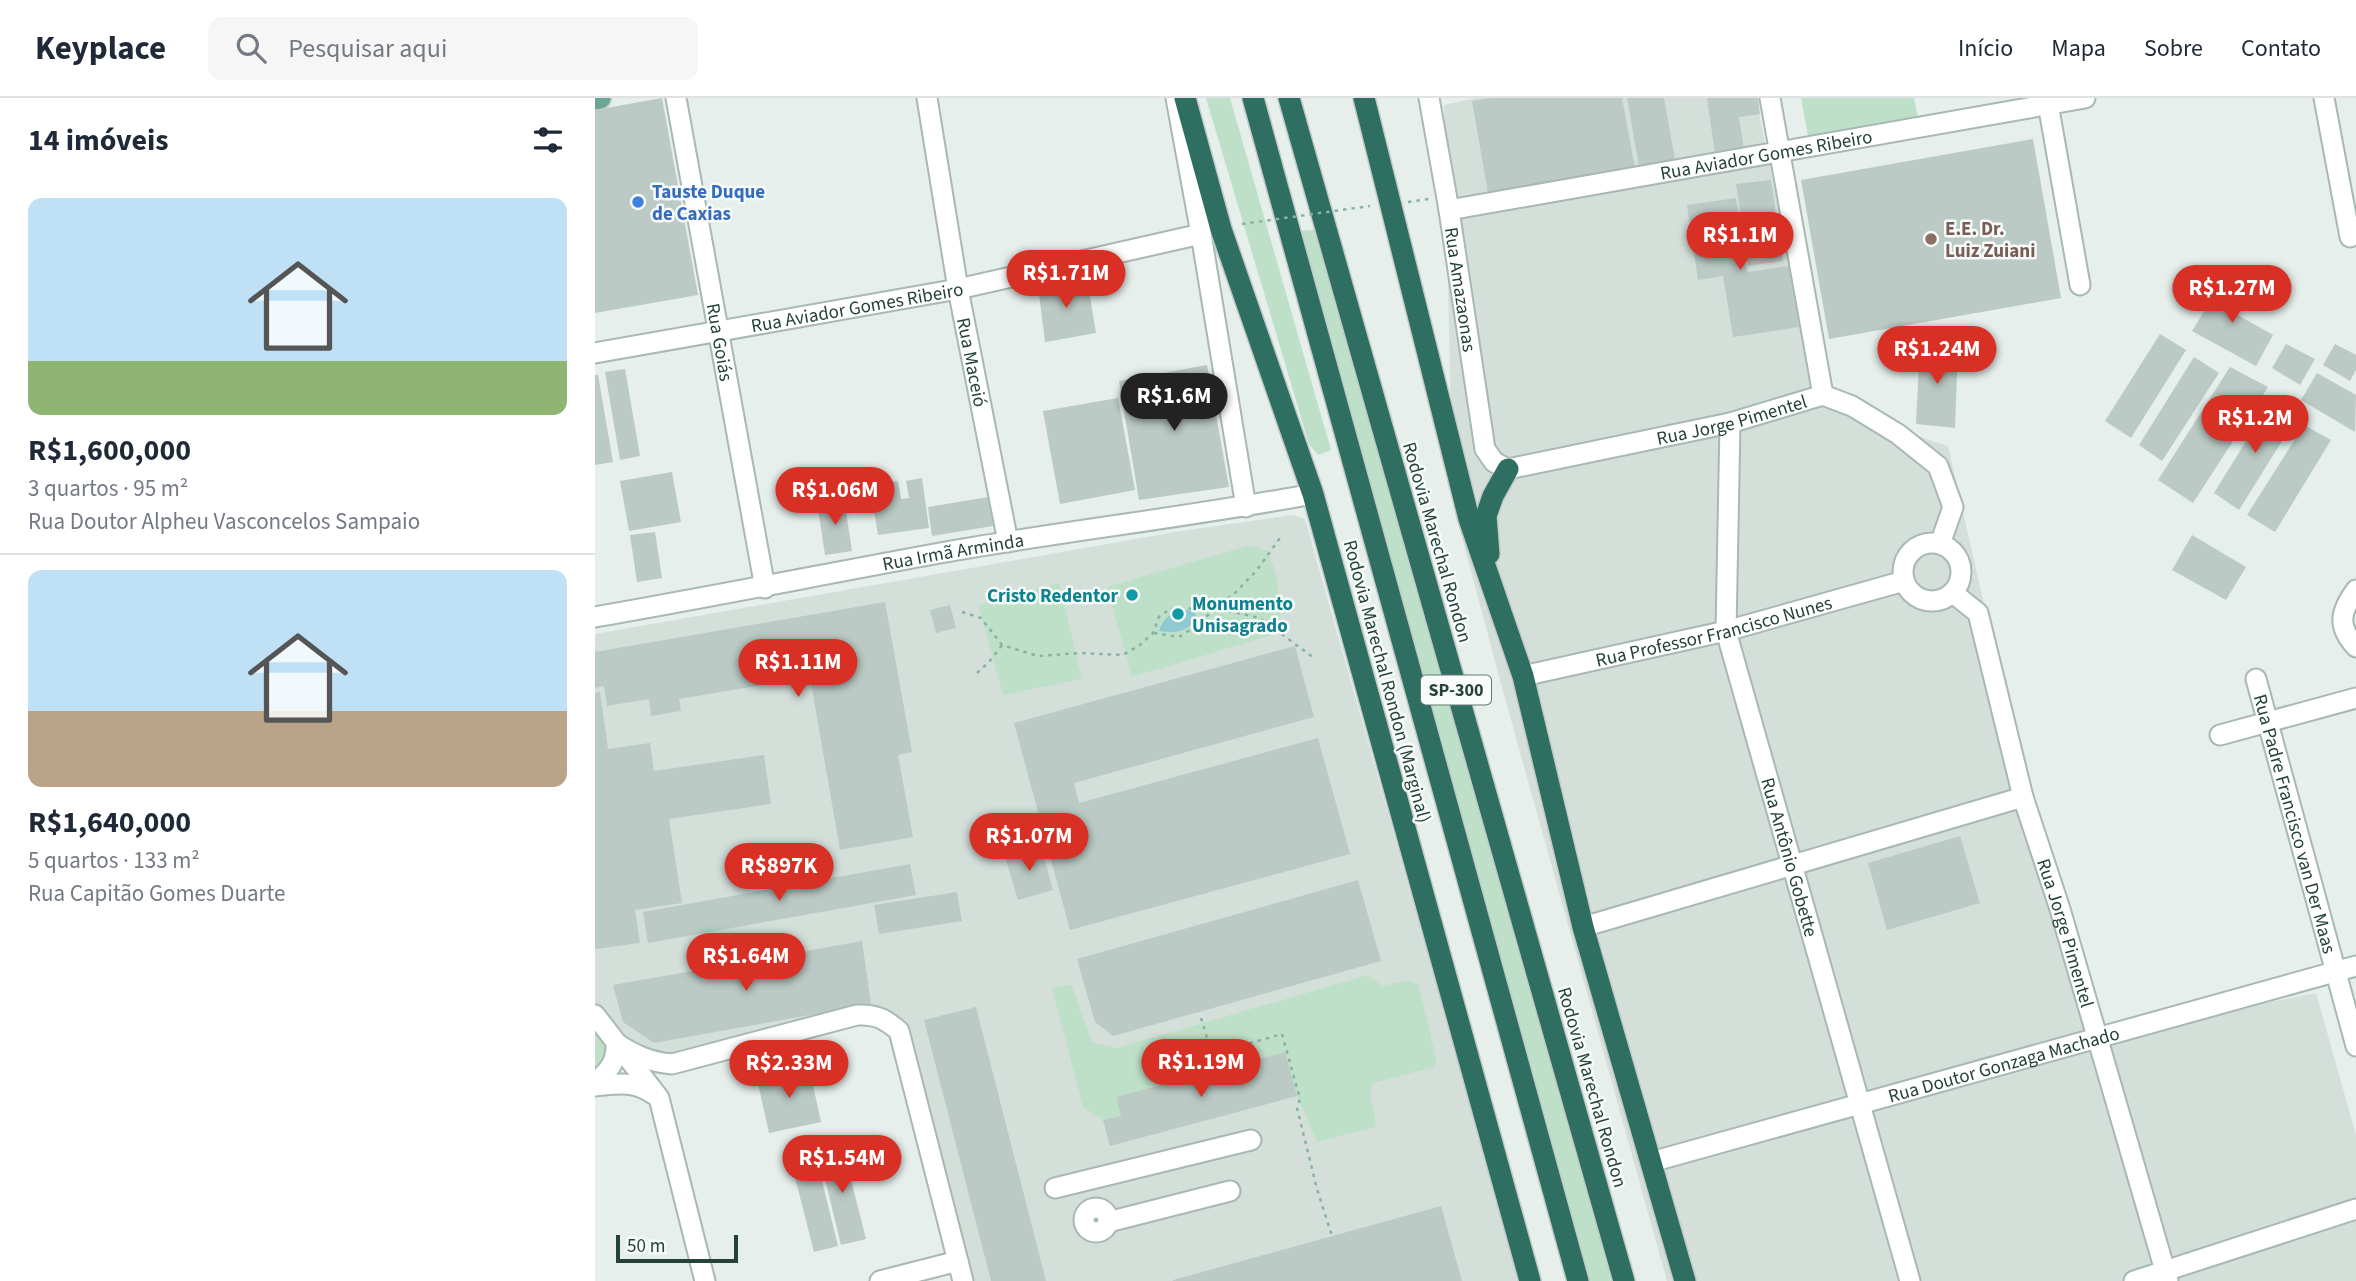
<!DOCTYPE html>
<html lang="pt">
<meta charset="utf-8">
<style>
:root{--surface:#fff;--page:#f6f6f7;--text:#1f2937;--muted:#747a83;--line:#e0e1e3;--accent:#d93025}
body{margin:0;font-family:"Source Sans 3",sans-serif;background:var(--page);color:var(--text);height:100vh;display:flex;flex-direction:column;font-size:26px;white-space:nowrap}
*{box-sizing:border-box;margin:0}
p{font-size:23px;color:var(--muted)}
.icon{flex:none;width:38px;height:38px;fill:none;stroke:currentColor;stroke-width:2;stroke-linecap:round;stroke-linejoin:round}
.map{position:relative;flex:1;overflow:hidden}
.side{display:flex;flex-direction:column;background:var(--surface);width:595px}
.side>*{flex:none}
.scale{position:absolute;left:21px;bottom:18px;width:122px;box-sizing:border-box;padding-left:7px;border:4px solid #24423a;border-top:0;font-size:19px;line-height:24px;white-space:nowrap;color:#24423a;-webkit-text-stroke:5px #f7fbf9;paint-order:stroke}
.price{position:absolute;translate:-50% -60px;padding:0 16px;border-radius:24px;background:var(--accent);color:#fff;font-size:23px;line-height:46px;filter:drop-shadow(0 2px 4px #0008)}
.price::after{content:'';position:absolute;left:50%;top:42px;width:21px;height:16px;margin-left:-10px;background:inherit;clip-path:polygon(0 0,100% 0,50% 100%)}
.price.selected{background:#222;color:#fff}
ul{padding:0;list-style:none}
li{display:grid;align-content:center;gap:14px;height:371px;padding:0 28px}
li+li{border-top:2px solid var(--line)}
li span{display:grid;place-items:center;height:217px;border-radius:14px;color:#555}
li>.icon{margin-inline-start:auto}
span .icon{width:126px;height:126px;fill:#fffc;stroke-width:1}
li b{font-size:30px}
h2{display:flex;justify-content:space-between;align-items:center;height:84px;padding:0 28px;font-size:30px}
header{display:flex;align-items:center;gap:42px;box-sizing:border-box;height:98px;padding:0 35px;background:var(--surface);border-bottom:2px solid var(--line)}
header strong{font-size:33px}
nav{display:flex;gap:38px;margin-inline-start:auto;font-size:24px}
.search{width:490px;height:63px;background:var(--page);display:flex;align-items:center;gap:18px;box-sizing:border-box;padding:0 24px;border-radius:14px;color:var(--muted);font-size:26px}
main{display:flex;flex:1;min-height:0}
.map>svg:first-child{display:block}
.built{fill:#d4dfda}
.green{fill:#bfe0c8}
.water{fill:#8ec9d4}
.building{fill:#bbcac4}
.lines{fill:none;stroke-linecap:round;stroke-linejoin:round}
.minor-casing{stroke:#a8b8b2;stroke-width:23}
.major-casing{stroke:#c2cac8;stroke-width:24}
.highway-casing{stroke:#c2cac8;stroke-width:24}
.path{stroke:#86b3a5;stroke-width:2.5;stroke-dasharray:3.5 5;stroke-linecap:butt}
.minor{stroke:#fff;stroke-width:19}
.major{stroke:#6aa596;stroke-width:21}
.highway{stroke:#2f6f62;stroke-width:21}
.path-bridge{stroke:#86b3a5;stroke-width:2.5;stroke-dasharray:3.5 5;stroke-linecap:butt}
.shop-dot{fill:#3f7fe0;stroke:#f7fbf9;stroke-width:2.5}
.education-dot{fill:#8d6e63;stroke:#f7fbf9;stroke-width:2.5}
.culture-dot{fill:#0f9aa8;stroke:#f7fbf9;stroke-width:2.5}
.labels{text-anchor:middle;stroke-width:5;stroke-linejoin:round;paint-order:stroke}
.shield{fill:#f7fbf9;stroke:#637a73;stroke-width:2}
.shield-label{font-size:18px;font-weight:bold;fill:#24423a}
.street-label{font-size:19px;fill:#24423a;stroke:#f7fbf9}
.shop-label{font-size:19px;font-weight:bold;fill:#366cbe;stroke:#f7fbf9;text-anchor:start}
.education-label{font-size:19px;font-weight:bold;fill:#785e54;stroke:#f7fbf9;text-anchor:start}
.culture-label{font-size:19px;font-weight:bold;fill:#0d838f;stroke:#f7fbf9;text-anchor:end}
</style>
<header>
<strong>Keyplace</strong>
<div class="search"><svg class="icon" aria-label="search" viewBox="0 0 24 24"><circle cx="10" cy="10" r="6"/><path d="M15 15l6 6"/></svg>Pesquisar aqui</div>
<nav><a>Início</a><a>Mapa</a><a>Sobre</a><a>Contato</a></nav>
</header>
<main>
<section class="side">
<h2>14 imóveis<svg class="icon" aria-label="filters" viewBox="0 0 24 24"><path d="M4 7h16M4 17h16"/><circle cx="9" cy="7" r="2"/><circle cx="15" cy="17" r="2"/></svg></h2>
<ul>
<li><span style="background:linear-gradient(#bfe0f5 75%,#8fb573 0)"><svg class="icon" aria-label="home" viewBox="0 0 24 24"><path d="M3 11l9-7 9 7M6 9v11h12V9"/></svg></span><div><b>R$1,600,000</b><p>3 quartos · 95 m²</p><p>Rua Doutor Alpheu Vasconcelos Sampaio</p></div></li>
<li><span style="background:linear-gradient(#bfe0f5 65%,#b9a48a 0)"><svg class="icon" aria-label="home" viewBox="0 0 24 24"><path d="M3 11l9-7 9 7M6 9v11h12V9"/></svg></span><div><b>R$1,640,000</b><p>5 quartos · 133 m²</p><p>Rua Capitão Gomes Duarte</p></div></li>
</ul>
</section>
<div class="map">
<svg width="1761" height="1183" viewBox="0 0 1761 1183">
<rect width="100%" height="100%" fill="#e6efeb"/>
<g class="built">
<path d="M 881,0 L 1161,0 L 1223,305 L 1353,348 L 1423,656 L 1513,936 L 1721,895 L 1761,1037 L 1761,1183 L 1072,1183 L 908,593 L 858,406 L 849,7 Z"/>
<path d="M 698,417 L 710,421 L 925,1183 L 379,1183 L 308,928 L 276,913 L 57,969 L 0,912 L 0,536 L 586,433 Z"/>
</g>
<g class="green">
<path d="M 611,0 L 635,0 L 736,352 L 723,357 L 714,346 Z"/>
<path d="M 1206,0 L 1319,0 L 1324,26 L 1214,43 Z"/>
<path d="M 728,131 L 1019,1183 L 995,1183 L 703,133 Z"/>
<path d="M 655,447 L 673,453 L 682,480 L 687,534 L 537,579 L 512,489 Z"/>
<path d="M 464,485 L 487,581 L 408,597 L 383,507 Z"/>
<path d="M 773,877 L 787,888 L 814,882 L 823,886 L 842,963 L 839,969 L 778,985 C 771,1000 782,1013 780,1029 L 722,1044 L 702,998 L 689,954 L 521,999 L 526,1018 L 508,1022 L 488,1009 L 457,890 L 471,887 L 477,888 L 497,944 L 521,950 Z"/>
<path d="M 0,927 C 13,951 20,955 0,978 Z"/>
</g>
<path class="water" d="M 585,512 L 593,512 L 601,515 C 598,534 580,536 564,533 C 568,521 574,516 585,512 Z"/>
<g class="building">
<path d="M 67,0 L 103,197 L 0,215 L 0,12 Z"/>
<path d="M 896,0 L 1027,0 L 1040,70 L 893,95 L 877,3 Z"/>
<path d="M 1032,0 L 1069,0 L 1080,62 L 1044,68 Z"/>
<path d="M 1112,0 L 1163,0 L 1165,16 L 1144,19 L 1149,51 L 1120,56 Z"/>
<path d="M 1438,41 L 1466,200 L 1234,241 L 1206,82 Z"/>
<path d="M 1176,82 L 1188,163 L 1153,168 L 1141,86 Z"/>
<path d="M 1141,100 L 1152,174 L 1194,168 L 1204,229 L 1138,239 L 1128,178 L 1103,182 L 1092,107 Z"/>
<path d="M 492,181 L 501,235 L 450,244 L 443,188 Z"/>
<path d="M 1629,181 L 1653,193 L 1641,216 L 1678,237 L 1661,268 L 1597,233 Z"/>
<path d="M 1565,236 L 1591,252 L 1536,340 L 1510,323 Z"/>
<path d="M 1325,246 L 1363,248 L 1360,330 L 1321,326 Z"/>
<path d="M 1691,246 L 1720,261 L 1705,287 L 1677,270 Z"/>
<path d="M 1740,246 L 1761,257 L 1761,272 L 1755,283 L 1728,267 Z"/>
<path d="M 1599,259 L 1624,275 L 1567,363 L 1544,347 Z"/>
<path d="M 612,267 L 634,389 L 544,402 L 524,283 Z"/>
<path d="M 1635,269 L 1673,289 L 1598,405 L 1563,382 Z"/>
<path d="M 30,271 L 45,358 L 25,362 L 10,274 Z"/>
<path d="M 1722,275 L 1761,297 L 1760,334 L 1706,302 Z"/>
<path d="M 0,277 L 3,277 L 18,364 L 0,367 Z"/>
<path d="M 523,300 L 540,392 L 465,406 L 448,313 Z"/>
<path d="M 1676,303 L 1702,319 L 1644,412 L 1619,395 Z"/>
<path d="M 1709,327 L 1736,342 L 1680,434 L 1652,417 Z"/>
<path d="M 77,374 L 86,424 L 34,433 L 25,383 Z"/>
<path d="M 327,380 L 334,430 L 283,437 L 275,387 L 303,383 L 306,401 L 314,400 L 311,383 Z"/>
<path d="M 393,399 L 398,428 L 337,438 L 333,409 Z"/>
<path d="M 249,400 L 257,453 L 230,457 L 222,404 Z"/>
<path d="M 60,434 L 67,480 L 42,484 L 35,437 Z"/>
<path d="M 1597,437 L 1651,469 L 1631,502 L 1577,472 Z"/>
<path d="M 290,504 L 317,654 L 303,657 L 318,739 L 245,752 L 215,579 L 84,601 L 86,613 L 56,618 L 54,601 L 12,608 L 9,588 L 0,590 L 0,554 Z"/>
<path d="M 355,507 L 361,530 L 341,535 L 335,512 Z"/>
<path d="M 700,548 L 719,619 L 479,685 L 484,705 L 723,640 L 755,756 L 475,832 L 419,625 Z"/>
<path d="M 5,594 L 13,651 L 55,645 L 59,673 L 169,657 L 176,706 L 74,721 L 87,805 L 40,812 L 45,845 L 0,851 L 0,595 Z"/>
<path d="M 1365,738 L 1385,805 L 1292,832 L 1273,765 Z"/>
<path d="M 446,749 L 458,792 L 423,802 L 410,759 Z"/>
<path d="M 315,766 L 321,797 L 53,845 L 48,814 Z"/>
<path d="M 763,782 L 786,863 L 518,938 L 500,924 L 482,861 Z"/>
<path d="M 362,794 L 367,823 L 284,836 L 279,807 Z"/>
<path d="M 267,843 L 276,906 L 59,945 L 28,924 L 18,887 Z"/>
<path d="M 381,909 L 451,1183 L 396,1183 L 329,922 Z"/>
<path d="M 690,954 L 702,998 L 515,1048 L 508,1022 L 526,1018 L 521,999 Z"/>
<path d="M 214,969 L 226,1024 L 174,1035 L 162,981 Z"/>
<path d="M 247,1046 L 271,1141 L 246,1147 L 223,1052 Z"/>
<path d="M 220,1054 L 243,1148 L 219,1154 L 195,1060 Z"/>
<path d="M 846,1108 L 867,1183 L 578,1183 L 578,1182 Z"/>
</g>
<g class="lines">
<g class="minor-casing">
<g id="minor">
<path id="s1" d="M 81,0 L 170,490"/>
<path id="s2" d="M 332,0 L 363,191 L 413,444"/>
<path d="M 581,0 L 606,136 L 651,409"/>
<path id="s3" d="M 834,0 L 854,112 L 890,351 L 899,364 L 913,371 L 1135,325 L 1228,297 L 1257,308 L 1303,336 L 1343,368 L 1358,409 L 1345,446"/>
<path d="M 1175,0 L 1228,297"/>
<path d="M 1452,0 L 1485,187"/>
<path d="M 1729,0 L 1755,139"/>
<path id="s4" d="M 854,112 L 1490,0"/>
<path id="s5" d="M 0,255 L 363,191 L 606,136"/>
<path id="s6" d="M 1135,325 L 1131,533 L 1315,1183"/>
<circle cx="1337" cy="474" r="29"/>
<path d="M 1761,492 C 1745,514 1742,528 1761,549"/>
<path id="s7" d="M 1358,495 L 1383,515 L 1428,699 L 1465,811 L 1573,1183"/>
<path id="s8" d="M 0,519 C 115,499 230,476 345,455 C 469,433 594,419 718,396"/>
<path id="s9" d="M 928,578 L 1131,533 L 1309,483"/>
<path id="s10" d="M 1661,581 L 1761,948"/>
<path d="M 1625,637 L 1761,600"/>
<path d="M 988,829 L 1428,699"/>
<path d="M 0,917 L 64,1000 L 110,1183"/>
<path d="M 21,945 C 39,957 55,964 77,966 L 262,917 C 281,916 290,921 304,933 L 368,1183"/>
<path d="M 0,984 C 14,974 22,963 21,945"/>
<path d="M 0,988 C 25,986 39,982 60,997"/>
<path id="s11" d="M 1056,1064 L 1761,868"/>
<path d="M 460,1090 L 656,1042"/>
<circle cx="501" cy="1122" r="12"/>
<path d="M 513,1124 L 635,1093"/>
<path d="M 285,1183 L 363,1163"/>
<path d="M 1539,1183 L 1761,1111"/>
</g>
</g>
<g class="major-casing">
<path id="major" d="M 0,1 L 5,0"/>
</g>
<g class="highway-casing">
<g id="highway">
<path d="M 590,0 L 626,131 L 718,396 L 935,1183"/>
<path d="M 658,0 L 983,1183"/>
<path d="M 694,0 L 1029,1183"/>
<path d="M 769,0 L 874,421 L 928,578 L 988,829 L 1090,1183"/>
<path d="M 894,456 L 891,418 L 898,398 L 913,371"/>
</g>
</g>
<g class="path">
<path d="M 813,104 L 834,101"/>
<path d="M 367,514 L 386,520 L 407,547 L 443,558 L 485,555 L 528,557 L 545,547 L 558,535 L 564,519 L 575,511 L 621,510 L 640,495 L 662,472 L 685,440"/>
<path d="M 559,535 L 584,539 L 598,530 L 621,510 L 665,520 L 719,560"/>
<path d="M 382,575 L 394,564 L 407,547"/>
<path d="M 606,920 L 617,956 L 687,936 L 705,1001 L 702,1010 L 722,1091 L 737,1138"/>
</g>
<use href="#minor" class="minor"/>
<use href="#major" class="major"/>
<use href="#highway" class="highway"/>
<path class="path-bridge" d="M 647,126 L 775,108"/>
</g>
<circle class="shop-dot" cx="43" cy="104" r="7"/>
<circle class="education-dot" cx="1336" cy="141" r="7"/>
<g class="culture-dot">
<circle cx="537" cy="497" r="7"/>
<circle cx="583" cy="516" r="7"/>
</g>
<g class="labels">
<rect class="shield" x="826" y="577.5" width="70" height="29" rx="5"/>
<g class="shield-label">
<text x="861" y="598">SP-300</text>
</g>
<g class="street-label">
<text dy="7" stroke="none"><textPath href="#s4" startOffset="322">Rua Aviador Gomes Ribeiro</textPath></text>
<text dy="7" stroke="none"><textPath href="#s3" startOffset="194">Rua Amazaonas</textPath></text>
<text dy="7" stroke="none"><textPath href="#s5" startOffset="266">Rua Aviador Gomes Ribeiro</textPath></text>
<text dy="7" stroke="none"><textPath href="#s1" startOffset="248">Rua Goiás</textPath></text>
<text dy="7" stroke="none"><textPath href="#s2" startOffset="268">Rua Maceió</textPath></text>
<text dy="7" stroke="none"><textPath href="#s3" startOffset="616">Rua Jorge Pimentel</textPath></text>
<text transform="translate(843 444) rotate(74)" y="7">Rodovia Marechal Rondon</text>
<text dy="7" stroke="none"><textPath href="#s8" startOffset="364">Rua Irmã Arminda</textPath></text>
<text dy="7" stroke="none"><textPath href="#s9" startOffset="196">Rua Professor Francisco Nunes</textPath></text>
<text transform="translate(793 583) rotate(75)" y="7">Rodovia Marechal Rondon (Marginal)</text>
<text dy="7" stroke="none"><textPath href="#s10" startOffset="150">Rua Padre Francisco van Der Maas</textPath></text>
<text dy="7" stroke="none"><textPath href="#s6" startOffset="443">Rua Antônio Gobette</textPath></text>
<text dy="7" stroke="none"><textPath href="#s7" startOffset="364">Rua Jorge Pimentel</textPath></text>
<text dy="7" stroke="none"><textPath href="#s11" startOffset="366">Rua Doutor Gonzaga Machado</textPath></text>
<text transform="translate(998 989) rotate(74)" y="7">Rodovia Marechal Rondon</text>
</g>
<g class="shop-label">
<text x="57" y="100">Tauste Duque<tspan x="57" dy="22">de Caxias</tspan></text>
</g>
<g class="education-label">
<text x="1350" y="137">E.E. Dr.<tspan x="1350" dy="22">Luiz Zuiani</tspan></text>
</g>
<g class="culture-label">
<text x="523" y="504">Cristo Redentor</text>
<text x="597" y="512" text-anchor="start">Monumento<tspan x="597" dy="22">Unisagrado</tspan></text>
</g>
</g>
</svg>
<div class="scale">50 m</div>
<b class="price" style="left:1145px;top:174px">R$1.1M</b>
<b class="price" style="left:471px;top:212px">R$1.71M</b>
<b class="price" style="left:1637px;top:227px">R$1.27M</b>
<b class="price" style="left:1342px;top:288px">R$1.24M</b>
<b class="price selected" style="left:579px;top:335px">R$1.6M</b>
<b class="price" style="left:1660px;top:357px">R$1.2M</b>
<b class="price" style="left:240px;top:429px">R$1.06M</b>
<b class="price" style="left:203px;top:601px">R$1.11M</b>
<b class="price" style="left:434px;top:775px">R$1.07M</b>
<b class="price" style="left:184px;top:805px">R$897K</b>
<b class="price" style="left:151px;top:895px">R$1.64M</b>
<b class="price" style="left:606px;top:1001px">R$1.19M</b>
<b class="price" style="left:194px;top:1002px">R$2.33M</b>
<b class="price" style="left:247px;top:1097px">R$1.54M</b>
</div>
</main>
